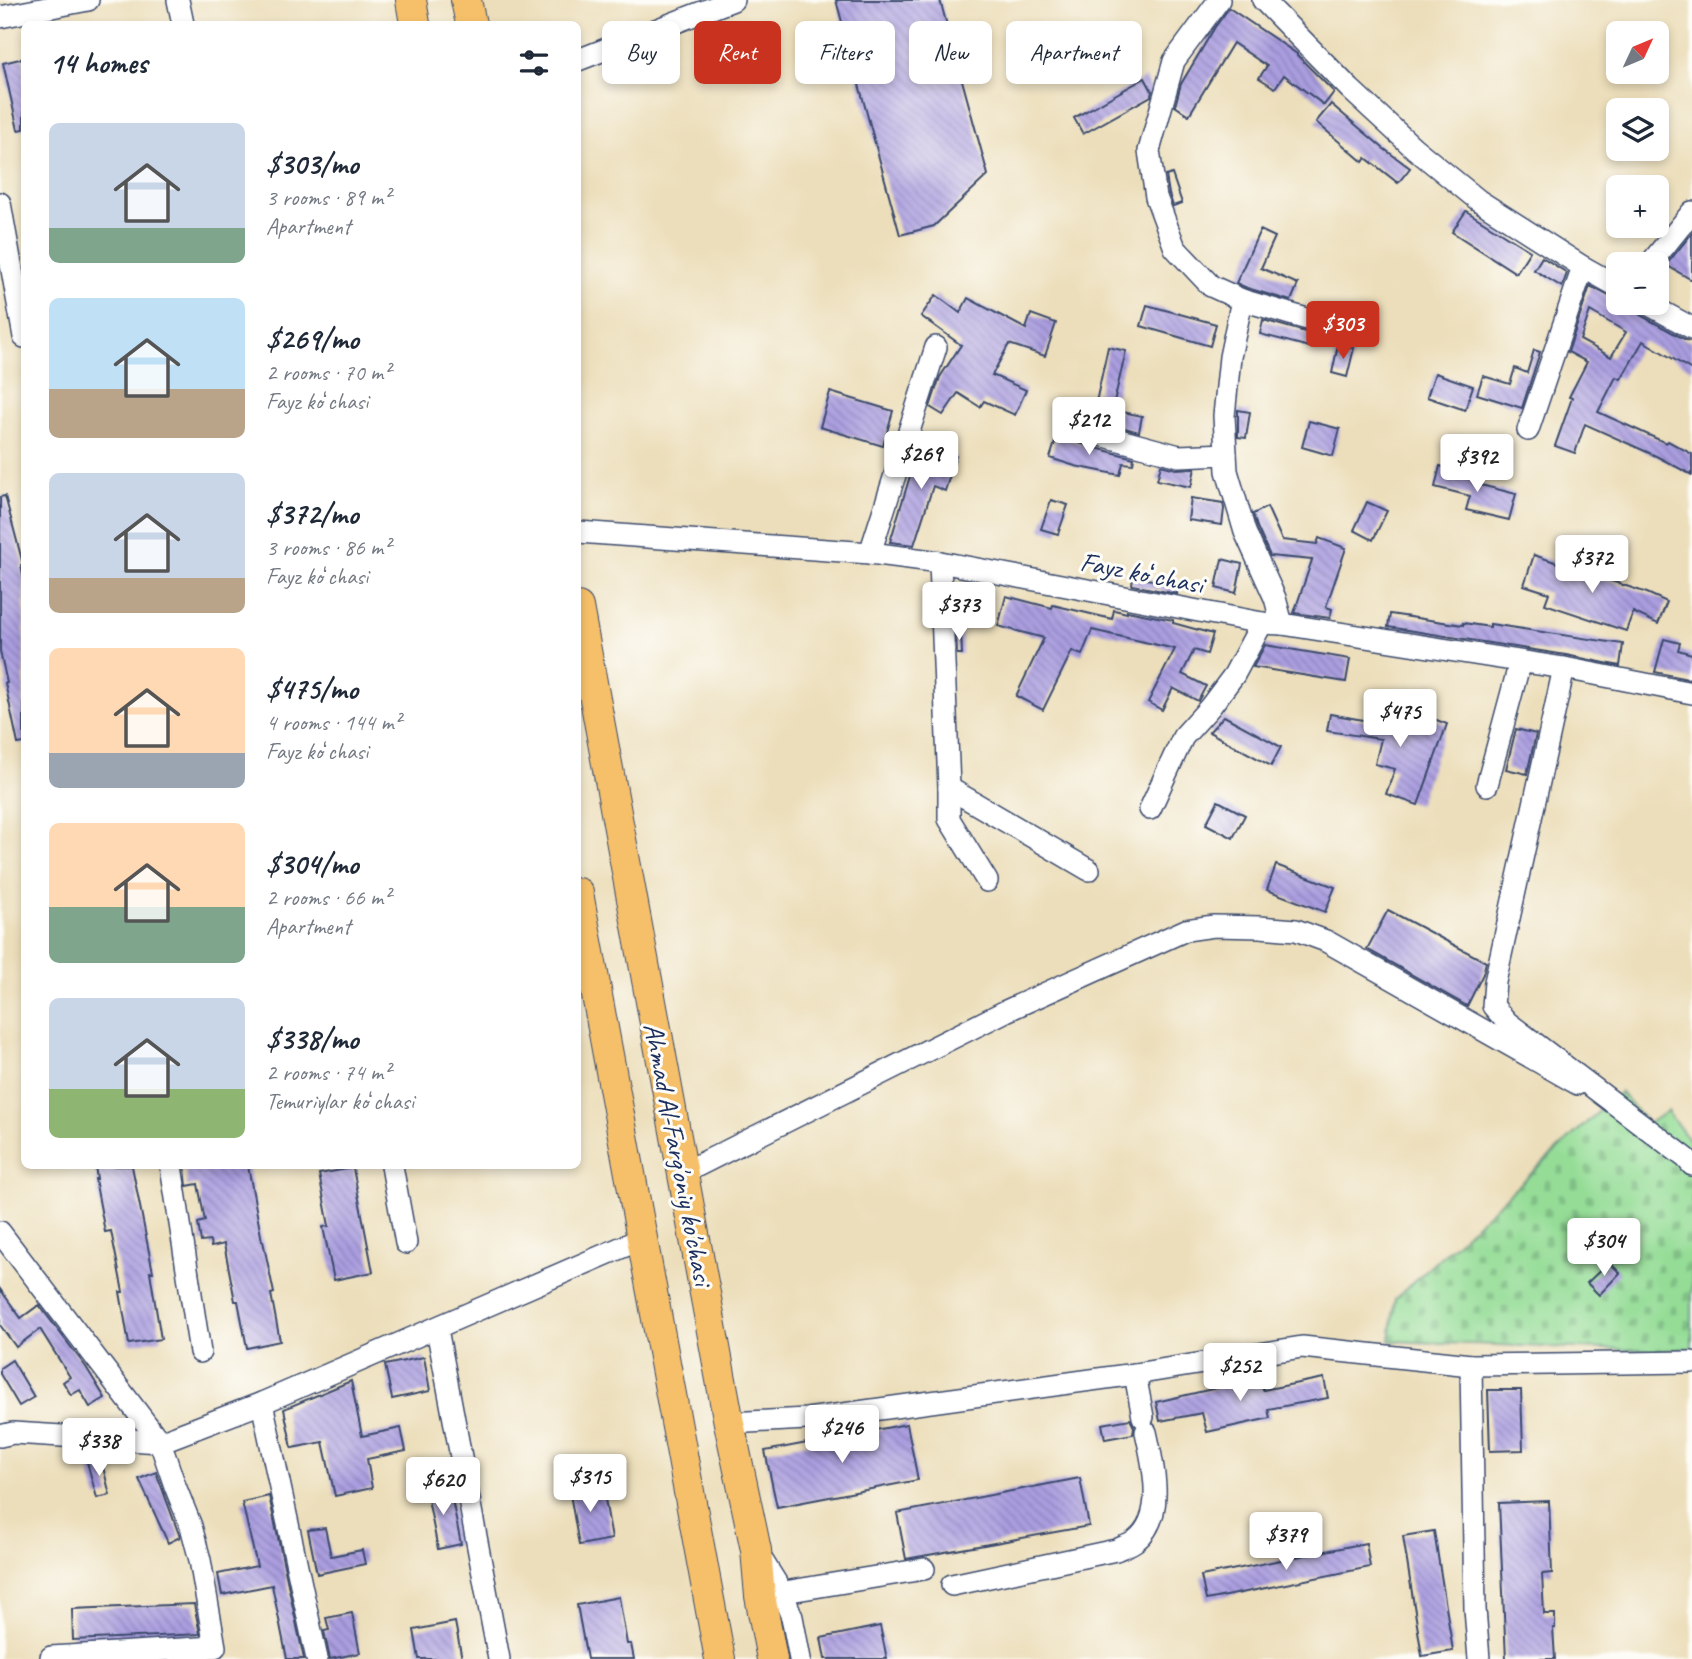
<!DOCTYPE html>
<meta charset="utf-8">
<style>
:root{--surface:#fff;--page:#f6f6f7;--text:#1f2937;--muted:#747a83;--accent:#c8321e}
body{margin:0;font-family:Caveat,sans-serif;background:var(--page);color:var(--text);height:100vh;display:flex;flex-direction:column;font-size:26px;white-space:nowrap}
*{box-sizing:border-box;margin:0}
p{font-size:23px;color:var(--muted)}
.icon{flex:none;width:38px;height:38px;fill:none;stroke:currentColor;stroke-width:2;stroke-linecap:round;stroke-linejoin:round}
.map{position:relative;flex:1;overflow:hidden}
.details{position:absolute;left:21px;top:21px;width:560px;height:1148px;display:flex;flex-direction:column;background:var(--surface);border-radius:10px;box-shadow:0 4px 10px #0003}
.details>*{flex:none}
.top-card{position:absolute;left:602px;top:21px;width:665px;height:63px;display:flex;gap:14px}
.needle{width:46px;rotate:46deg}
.controls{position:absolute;left:1606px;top:21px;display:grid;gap:14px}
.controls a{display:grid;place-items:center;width:63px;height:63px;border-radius:10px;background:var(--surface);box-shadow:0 4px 10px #0003;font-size:35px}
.price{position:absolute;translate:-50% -60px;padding:0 16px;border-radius:7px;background:#fff;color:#222;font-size:23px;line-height:46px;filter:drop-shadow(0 2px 4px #0008)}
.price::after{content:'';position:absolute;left:50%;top:42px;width:21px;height:16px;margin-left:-10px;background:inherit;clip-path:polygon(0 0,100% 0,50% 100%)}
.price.on{background:var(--accent);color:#fff}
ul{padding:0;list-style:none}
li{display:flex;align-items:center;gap:21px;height:175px;padding:0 28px}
li span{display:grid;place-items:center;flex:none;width:196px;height:140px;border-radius:10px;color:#555}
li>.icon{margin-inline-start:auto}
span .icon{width:84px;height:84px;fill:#fffc;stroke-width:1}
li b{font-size:30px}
h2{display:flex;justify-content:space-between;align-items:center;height:84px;padding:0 28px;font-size:30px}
.pill{padding:0 24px;border-radius:10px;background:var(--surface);box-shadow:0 4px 10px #0003;font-size:24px;line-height:63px}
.pill.on{background:var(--accent);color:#fff}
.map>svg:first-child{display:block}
.cemetery{fill:url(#cemetery-stones);stroke:#58867a;stroke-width:2}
.building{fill:url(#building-back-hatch);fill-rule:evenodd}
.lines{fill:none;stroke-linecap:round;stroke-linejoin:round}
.minor-casing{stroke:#3a496c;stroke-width:24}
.highway-casing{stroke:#3a496c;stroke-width:32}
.minor{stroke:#fff;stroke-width:21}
.highway{stroke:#f6c06b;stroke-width:30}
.labels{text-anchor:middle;stroke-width:6;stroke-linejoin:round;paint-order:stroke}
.street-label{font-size:28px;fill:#1b2f5e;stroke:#fdfcf7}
</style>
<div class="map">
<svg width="1692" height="1659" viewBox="0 0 1692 1659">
<defs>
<pattern id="cemetery-stones" width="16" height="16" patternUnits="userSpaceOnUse" patternTransform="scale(1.75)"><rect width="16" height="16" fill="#95dd97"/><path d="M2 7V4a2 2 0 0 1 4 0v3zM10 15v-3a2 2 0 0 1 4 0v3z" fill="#80be85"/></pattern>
<pattern id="building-back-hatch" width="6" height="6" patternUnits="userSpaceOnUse" patternTransform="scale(1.75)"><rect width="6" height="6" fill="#ab9ee0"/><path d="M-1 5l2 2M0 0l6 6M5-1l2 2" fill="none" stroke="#8a81b9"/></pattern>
</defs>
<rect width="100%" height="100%" fill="#fdfcf7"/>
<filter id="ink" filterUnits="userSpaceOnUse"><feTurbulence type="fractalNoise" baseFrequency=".0143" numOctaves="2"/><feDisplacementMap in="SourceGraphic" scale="14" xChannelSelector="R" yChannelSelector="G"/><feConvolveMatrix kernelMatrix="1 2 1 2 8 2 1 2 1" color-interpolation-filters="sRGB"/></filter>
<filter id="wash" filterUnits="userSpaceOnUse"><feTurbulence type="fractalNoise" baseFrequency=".00686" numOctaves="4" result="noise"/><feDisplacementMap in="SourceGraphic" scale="28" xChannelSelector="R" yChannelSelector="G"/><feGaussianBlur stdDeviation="1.57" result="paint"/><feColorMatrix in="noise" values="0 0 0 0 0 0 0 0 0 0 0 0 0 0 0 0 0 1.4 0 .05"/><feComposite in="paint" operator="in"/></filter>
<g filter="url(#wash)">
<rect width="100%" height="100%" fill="#ecdeba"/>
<path class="cemetery" d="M 1620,1092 L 1648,1124 L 1667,1111 L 1692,1144 L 1692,1348 L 1656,1351 L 1390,1341 L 1395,1299 Z"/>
<g id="blocks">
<g class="building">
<path d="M 836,0 L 940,0 L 988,175 L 934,226 L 900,235 Z"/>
<path d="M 1229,8 L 1297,54 L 1297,55 L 1334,92 L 1324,105 L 1284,75 L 1275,88 L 1259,78 L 1267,66 L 1233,43 L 1189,115 L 1175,106 L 1181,84 L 1215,27 Z"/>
<path d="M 24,58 L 24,129 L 18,130 L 3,63 Z"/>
<path d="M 1145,78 L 1152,91 L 1151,96 L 1083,134 L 1074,118 Z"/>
<path d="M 1331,104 L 1383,148 L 1410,168 L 1398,183 L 1366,158 L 1363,162 L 1316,122 Z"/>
<path d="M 1172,174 L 1182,203 L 1173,206 L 1169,194 L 1166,176 Z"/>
<path d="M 1466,211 L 1530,251 L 1516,273 L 1452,232 Z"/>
<path d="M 1260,230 L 1275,237 L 1261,268 L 1298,284 L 1291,301 L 1247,288 L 1236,283 Z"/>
<path d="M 1692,233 L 1692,280 L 1666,265 Z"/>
<path d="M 1542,257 L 1567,273 L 1562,287 L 1534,270 Z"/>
<path d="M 1590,286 L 1613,298 L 1619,300 L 1619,303 L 1628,303 L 1634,306 L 1635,310 L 1640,315 L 1686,340 L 1692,341 L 1692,370 L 1643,341 L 1621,379 L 1616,377 L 1598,412 L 1666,443 L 1668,441 L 1692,454 L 1692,475 L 1656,456 L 1585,424 L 1575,453 L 1555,446 L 1572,398 L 1569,397 L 1587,362 L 1568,352 ZM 1590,311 L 1626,332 L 1611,357 L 1580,340 Z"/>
<path d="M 936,295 L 960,313 L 968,298 L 1026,329 L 1031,314 L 1056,323 L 1045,356 L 1009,344 L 992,375 L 1026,390 L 1015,415 L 984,401 L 980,407 L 958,393 L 943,415 L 930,407 L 940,377 L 961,345 L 921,316 Z"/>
<path d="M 1147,305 L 1216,324 L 1210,346 L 1141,326 Z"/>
<path d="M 1263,320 L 1316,335 L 1313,348 L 1260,334 Z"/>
<path d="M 1338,345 L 1354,348 L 1347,377 L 1332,373 Z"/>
<path d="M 1108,347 L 1126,351 L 1113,406 L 1096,402 Z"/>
<path d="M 1534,350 L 1540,352 L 1522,408 L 1477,394 L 1483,376 L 1510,384 L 1515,368 L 1527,373 Z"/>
<path d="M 1435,373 L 1473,386 L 1465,410 L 1427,397 Z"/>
<path d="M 830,392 L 893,411 L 883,446 L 820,427 Z"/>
<path d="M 1113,410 L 1142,416 L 1139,432 L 1110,424 Z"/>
<path d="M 1238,410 L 1250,412 L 1246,438 L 1238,437 Z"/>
<path d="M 1309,421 L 1340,429 L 1333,456 L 1302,447 Z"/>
<path d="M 1057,436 L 1092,447 L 1134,458 L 1133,464 L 1123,463 L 1120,475 L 1075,466 L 1050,458 Z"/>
<path d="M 920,443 L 956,456 L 945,491 L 933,486 L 914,545 L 890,542 Z"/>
<path d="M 1161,465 L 1176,469 L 1195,468 L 1191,487 L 1157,480 Z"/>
<path d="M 1440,466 L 1475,475 L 1473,483 L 1516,494 L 1509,520 L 1466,510 L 1470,496 L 1435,487 Z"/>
<path d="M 5,496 L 23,564 L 21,565 L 24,581 L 24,743 L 18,744 L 5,683 L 7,683 L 0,651 L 0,497 Z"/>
<path d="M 1191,498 L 1223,503 L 1224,509 L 1222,525 L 1188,520 Z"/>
<path d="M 1051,500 L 1068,505 L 1058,534 L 1041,529 Z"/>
<path d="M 1367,502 L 1387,511 L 1373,540 L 1354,530 Z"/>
<path d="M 1267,507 L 1282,540 L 1317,544 L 1319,538 L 1346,548 L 1326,607 L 1332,609 L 1330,618 L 1294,613 L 1312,560 L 1270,556 L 1257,527 L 1253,514 Z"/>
<path d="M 1534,555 L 1647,593 L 1667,602 L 1658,624 L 1633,612 L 1626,631 L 1545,604 L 1549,593 L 1524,585 Z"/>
<path d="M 1222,559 L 1242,564 L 1236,593 L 1216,588 Z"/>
<path d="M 1133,577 L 1179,584 L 1177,594 L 1132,585 Z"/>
<path d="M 1006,596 L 1052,608 L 1053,605 L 1112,619 L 1114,610 L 1127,613 L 1127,611 L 1173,620 L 1173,623 L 1213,634 L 1207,654 L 1194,650 L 1182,674 L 1206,686 L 1198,701 L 1173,688 L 1162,710 L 1148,702 L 1175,649 L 1092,630 L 1082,655 L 1072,651 L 1043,710 L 1016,696 L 1044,638 L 998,626 Z"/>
<path d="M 1390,614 L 1463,625 L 1463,623 L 1490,627 L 1490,624 L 1623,644 L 1620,666 L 1566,655 L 1388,627 Z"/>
<path d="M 956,631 L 961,631 L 962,654 L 957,654 Z"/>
<path d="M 1664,639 L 1680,643 L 1678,650 L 1692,654 L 1692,680 L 1655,672 Z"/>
<path d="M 1265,645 L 1350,659 L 1346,682 L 1253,667 Z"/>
<path d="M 1416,712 L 1447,724 L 1418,805 L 1386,794 L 1395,769 L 1375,764 L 1381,739 L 1327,731 L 1330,714 L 1385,724 L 1387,715 L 1412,721 Z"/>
<path d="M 1224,716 L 1281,747 L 1271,766 L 1209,732 Z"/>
<path d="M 1516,729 L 1536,734 L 1527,774 L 1506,769 Z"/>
<path d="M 1218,801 L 1245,815 L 1233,838 L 1206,824 Z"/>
<path d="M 1276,865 L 1335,887 L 1325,912 L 1267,890 Z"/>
<path d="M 1388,910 L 1486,962 L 1483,974 L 1467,1006 L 1367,949 Z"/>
<path d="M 95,1166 L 132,1166 L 153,1272 L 150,1272 L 161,1339 L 129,1344 L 120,1292 L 123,1292 L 111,1231 L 105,1232 L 95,1179 L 97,1179 Z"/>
<path d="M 198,1166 L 248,1166 L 262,1241 L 263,1241 L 274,1293 L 271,1294 L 280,1341 L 247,1348 L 238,1301 L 235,1301 L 224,1244 L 211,1247 L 210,1241 L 201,1242 L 198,1223 L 205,1221 L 198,1184 L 187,1186 L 185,1168 Z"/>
<path d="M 353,1168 L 373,1272 L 334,1280 L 323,1227 L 329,1226 L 319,1174 Z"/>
<path d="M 1609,1262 L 1620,1273 L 1599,1295 L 1587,1283 Z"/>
<path d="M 0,1289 L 21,1318 L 39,1305 L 86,1367 L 105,1398 L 90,1407 L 80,1390 L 71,1395 L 63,1382 L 70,1377 L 40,1329 L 16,1347 L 0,1325 Z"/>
<path d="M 424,1357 L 430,1391 L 392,1399 L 385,1365 Z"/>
<path d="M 12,1360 L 34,1397 L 19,1406 L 0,1374 L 0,1368 Z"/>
<path d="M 1260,1378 L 1263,1390 L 1324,1378 L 1328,1398 L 1268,1409 L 1270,1418 L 1207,1432 L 1202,1413 L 1160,1421 L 1156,1402 Z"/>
<path d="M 351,1381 L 362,1436 L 401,1428 L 406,1451 L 367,1459 L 372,1488 L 335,1496 L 323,1442 L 292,1448 L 284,1409 Z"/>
<path d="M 1488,1390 L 1521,1390 L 1523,1450 L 1490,1451 Z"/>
<path d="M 1130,1419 L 1134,1427 L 1133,1434 L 1105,1439 L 1102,1424 Z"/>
<path d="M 907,1424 L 918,1480 L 777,1507 L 765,1451 Z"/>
<path d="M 101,1459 L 110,1495 L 97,1498 L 87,1462 Z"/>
<path d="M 156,1472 L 180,1537 L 168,1543 L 139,1479 Z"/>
<path d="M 1080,1478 L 1089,1526 L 906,1559 L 897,1513 Z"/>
<path d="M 602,1482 L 612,1539 L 579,1545 L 569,1488 Z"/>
<path d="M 449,1485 L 461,1544 L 438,1549 L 426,1489 Z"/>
<path d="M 269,1496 L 304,1659 L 287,1659 L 272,1585 L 222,1595 L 218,1574 L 257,1566 L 242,1502 Z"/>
<path d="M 1549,1501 L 1552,1573 L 1542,1574 L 1544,1614 L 1555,1614 L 1555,1628 L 1553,1628 L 1555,1659 L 1506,1659 L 1499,1503 Z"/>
<path d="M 325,1528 L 331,1556 L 362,1550 L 365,1564 L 317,1574 L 308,1530 Z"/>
<path d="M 1434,1531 L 1453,1651 L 1422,1656 L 1403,1536 Z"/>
<path d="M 1366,1543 L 1370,1567 L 1206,1600 L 1201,1576 Z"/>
<path d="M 619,1597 L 627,1644 L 631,1644 L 634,1659 L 587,1659 L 577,1605 Z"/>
<path d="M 194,1604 L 200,1634 L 73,1640 L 72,1609 Z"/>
<path d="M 352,1613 L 360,1653 L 330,1659 L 324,1631 L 329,1630 L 326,1618 Z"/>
<path d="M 455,1622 L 462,1659 L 419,1659 L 414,1630 Z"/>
<path d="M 880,1626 L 887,1659 L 825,1659 L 821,1638 Z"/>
</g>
</g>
</g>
<g filter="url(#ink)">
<use href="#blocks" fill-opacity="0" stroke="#3a496c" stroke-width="2"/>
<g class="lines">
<g class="minor-casing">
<g id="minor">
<path d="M 178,0 L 183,24"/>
<path d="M 1219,0 L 1174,61 L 1149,151 L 1156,197 L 1175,248 L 1211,286 L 1242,300"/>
<path d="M 1263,0 L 1350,89 L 1414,148 L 1478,200 L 1583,267 L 1619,287"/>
<path d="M 0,17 L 88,0"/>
<path d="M 578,60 L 733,0"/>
<path d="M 0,203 L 24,337"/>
<path d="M 1650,264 L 1692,212"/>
<path d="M 1646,303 L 1692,328"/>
<path d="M 1528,430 L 1583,267"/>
<path d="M 1086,431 L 1179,456 L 1226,454"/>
<path d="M 578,532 L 870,553 L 940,562 L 1262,623 L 1282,624 L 1564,668 L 1692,693"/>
<path d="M 870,553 L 936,347"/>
<path d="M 940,562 L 949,788 L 949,819 L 987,881"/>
<path d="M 1282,624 L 1275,598 L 1245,532 L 1227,471 L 1224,416 L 1230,357 L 1242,300 L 1324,324"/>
<path d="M 1564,668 L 1495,982 L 1493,1006 L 1507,1022 L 1686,1158 L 1692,1165"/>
<path d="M 1487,785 L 1520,662"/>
<path d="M 949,788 L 1089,870"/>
<path d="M 1150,809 L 1183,737 L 1210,707 L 1234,675 L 1262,623"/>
<path d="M 171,1166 L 200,1352"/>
<path d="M 392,1166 L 406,1243"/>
<path d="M 683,1173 L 1006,1011 L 1186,930 L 1214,926 L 1260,927 L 1296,930 L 1326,941 L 1578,1084"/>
<path d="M 0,1232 L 160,1442 L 175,1486 L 191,1526 L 200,1560 L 215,1647 L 51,1657"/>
<path d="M 437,1329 L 499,1659"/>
<path d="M 1471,1365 L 1475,1609 L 1479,1659"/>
<path d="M 1135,1374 L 1143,1417"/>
<path d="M 262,1403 L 317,1659"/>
<path d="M 729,1423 L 807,1419 L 1135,1374 L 1302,1347 L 1471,1365 L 1692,1362"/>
<path d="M 0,1436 L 13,1433 L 160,1442 L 262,1403 L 641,1239"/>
<path d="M 757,1552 L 782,1592 L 792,1617 L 800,1659"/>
<path d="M 952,1585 L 1116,1550 C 1122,1547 1130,1545 1135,1541 C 1167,1517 1153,1464 1146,1432"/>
<path d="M 760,1596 L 924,1569"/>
</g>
</g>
<g class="highway-casing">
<g id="highway">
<path d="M 411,0 L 415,24"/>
<path d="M 466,0 L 471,24"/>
<path d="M 578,607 L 729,1423 L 756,1550 L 760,1596 L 772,1659"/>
<path d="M 578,893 L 720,1659"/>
</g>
</g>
<use href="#minor" class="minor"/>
<use href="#highway" class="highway"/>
</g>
</g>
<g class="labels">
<g class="street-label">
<text transform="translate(1142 572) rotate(11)" y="10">Fayz koʻchasi</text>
<text transform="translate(679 1154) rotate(79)" y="10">Ahmad Al-Farg'oniy ko'chasi</text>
</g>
</g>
</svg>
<div class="controls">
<a><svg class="needle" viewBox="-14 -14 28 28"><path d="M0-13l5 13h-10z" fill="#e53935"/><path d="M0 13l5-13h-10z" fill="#747a83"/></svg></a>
<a><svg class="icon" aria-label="layers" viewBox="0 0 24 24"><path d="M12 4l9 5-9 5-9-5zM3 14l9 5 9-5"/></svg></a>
<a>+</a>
<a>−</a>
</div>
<b class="price on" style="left:1343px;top:361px">$303</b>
<b class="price" style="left:1089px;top:457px">$212</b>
<b class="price" style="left:921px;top:491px">$269</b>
<b class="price" style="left:1477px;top:494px">$392</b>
<b class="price" style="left:1592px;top:595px">$372</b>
<b class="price" style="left:959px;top:642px">$373</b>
<b class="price" style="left:1400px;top:749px">$475</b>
<b class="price" style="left:1604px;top:1278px">$304</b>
<b class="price" style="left:1240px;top:1403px">$252</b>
<b class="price" style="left:842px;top:1465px">$246</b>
<b class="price" style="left:99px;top:1478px">$338</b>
<b class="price" style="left:590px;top:1514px">$315</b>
<b class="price" style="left:443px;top:1517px">$620</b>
<b class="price" style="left:1286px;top:1572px">$379</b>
<div class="top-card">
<a class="pill">Buy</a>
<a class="pill on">Rent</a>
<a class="pill">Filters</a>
<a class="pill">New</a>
<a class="pill">Apartment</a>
</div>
<section class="details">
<h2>14 homes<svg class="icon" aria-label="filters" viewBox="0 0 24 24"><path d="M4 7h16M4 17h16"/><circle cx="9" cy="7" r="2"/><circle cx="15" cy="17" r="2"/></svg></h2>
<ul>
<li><span style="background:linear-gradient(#c9d6e8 75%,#7fa58c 0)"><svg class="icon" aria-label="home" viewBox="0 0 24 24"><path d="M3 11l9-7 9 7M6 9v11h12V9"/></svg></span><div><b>$303/mo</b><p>3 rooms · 89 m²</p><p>Apartment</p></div></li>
<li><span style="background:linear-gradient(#bfe0f5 65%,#b9a48a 0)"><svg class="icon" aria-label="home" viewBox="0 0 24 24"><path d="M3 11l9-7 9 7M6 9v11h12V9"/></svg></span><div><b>$269/mo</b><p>2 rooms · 70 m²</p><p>Fayz koʻchasi</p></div></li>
<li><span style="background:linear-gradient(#c9d6e8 75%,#b9a48a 0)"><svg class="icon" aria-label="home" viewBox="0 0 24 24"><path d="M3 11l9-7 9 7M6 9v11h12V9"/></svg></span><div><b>$372/mo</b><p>3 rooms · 86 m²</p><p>Fayz koʻchasi</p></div></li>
<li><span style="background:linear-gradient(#ffd9b3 75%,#9aa5b1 0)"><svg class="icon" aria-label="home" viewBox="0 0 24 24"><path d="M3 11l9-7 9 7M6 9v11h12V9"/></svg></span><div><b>$475/mo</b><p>4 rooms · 144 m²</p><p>Fayz koʻchasi</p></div></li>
<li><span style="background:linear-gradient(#ffd9b3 60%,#7fa58c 0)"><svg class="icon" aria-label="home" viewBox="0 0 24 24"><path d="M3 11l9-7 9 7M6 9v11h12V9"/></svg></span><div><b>$304/mo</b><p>2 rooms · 66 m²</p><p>Apartment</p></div></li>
<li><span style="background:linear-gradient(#c9d6e8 65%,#8fb573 0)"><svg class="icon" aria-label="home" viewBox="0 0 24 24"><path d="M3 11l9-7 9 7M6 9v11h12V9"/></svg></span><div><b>$338/mo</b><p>2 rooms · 74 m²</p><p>Temuriylar koʻchasi</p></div></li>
</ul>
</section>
</div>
